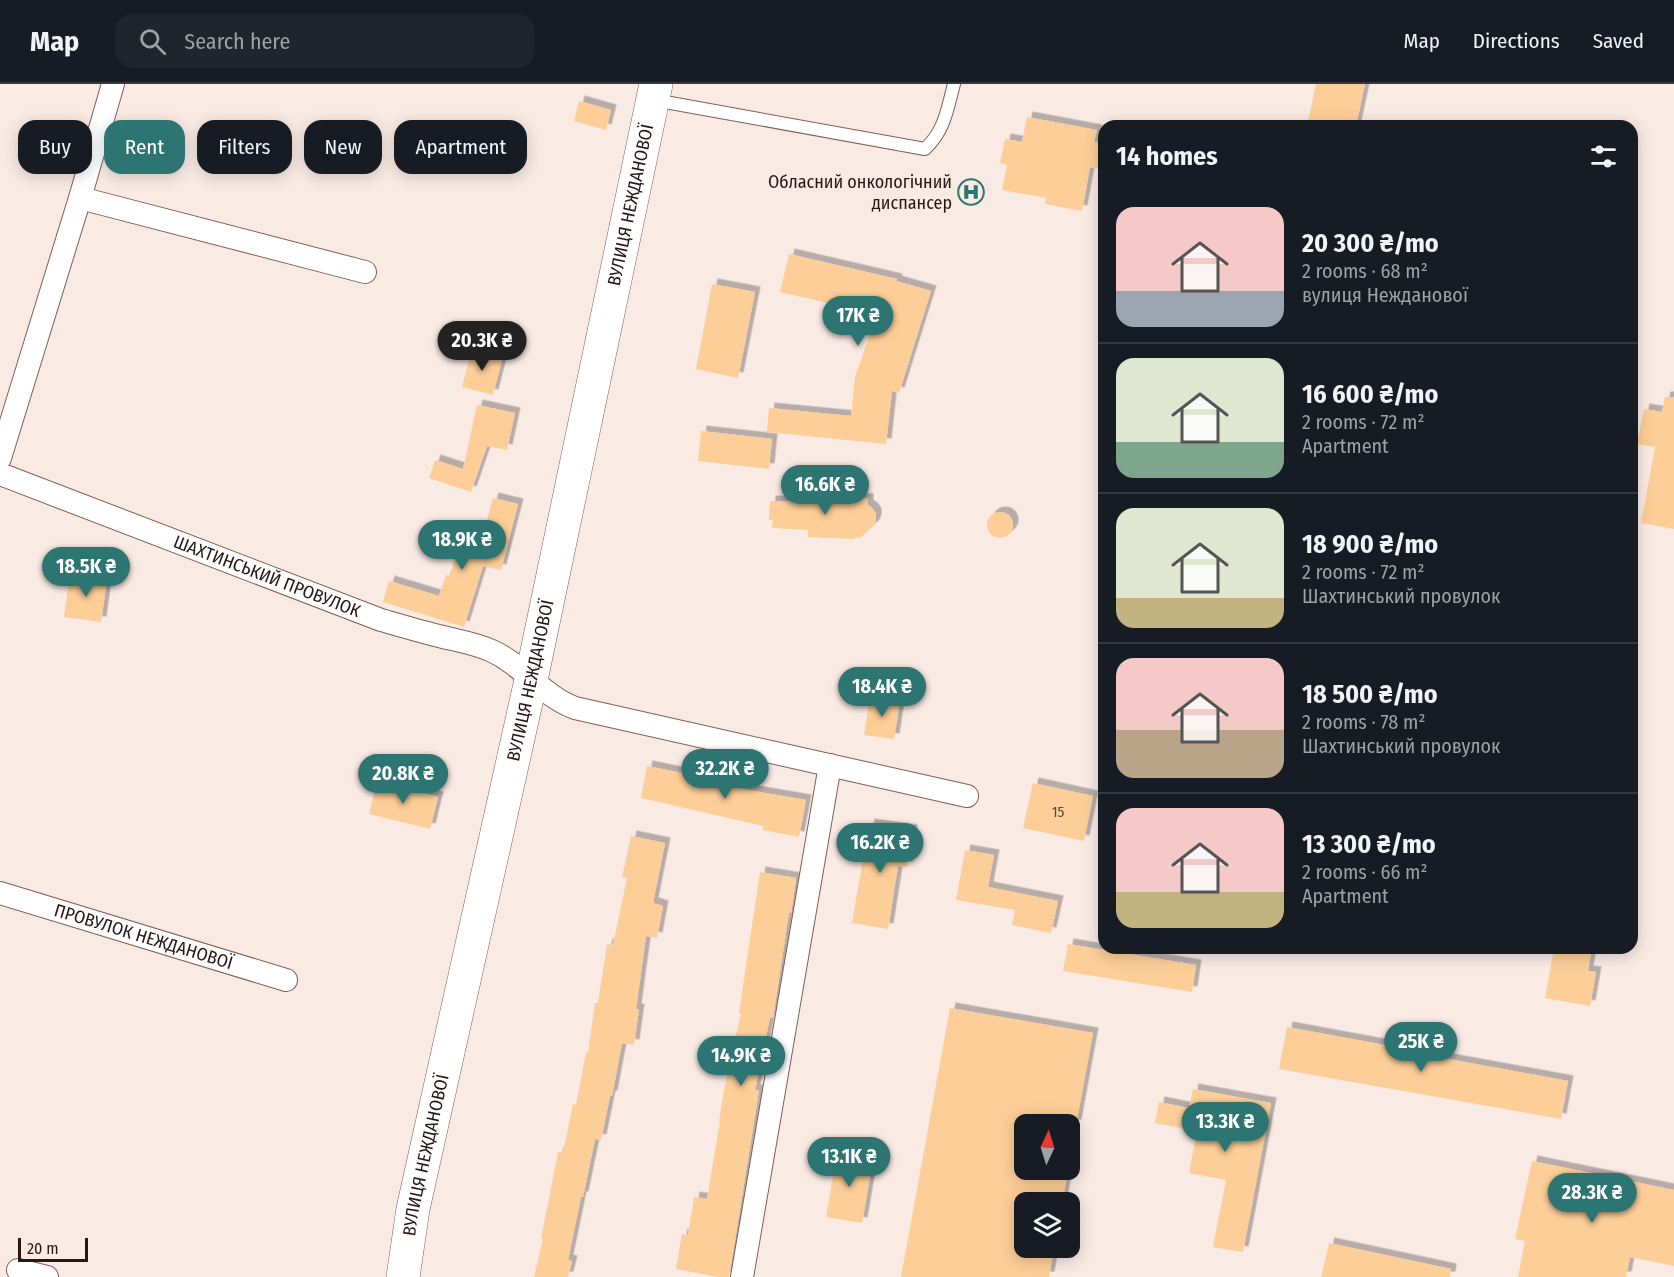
<!DOCTYPE html>
<meta charset="utf-8">
<style>
:root{--surface:#171b24;--page:#20242c;--text:#f1f3f6;--muted:#9ea1a6;--line:#363941;--accent:#2c7572}
body{margin:0;font-family:"Fira Sans Condensed",sans-serif;background:var(--page);color:var(--text);height:100vh;display:flex;flex-direction:column;font-size:22px;white-space:nowrap}
*{box-sizing:border-box;margin:0}
p{font-size:20px;color:var(--muted)}
.icon{flex:none;width:33px;height:33px;fill:none;stroke:currentColor;stroke-width:2;stroke-linecap:round;stroke-linejoin:round}
.map{position:relative;flex:1;overflow:hidden}
.details{position:absolute;left:1098px;top:36px;width:540px;height:834px;display:flex;flex-direction:column;background:var(--surface);border-radius:18px;box-shadow:0 3px 15px #0003}
.details>*{flex:none}
.top-card{position:absolute;left:18px;top:36px;width:570px;height:54px;display:flex;gap:12px}
.needle{width:39px;rotate:4deg}
.buttons{position:absolute;left:1014px;top:1030px;display:grid;gap:12px}
.buttons a{display:grid;place-items:center;width:66px;height:66px;border-radius:12px;background:var(--surface);box-shadow:0 3px 15px #0003;font-size:30px}
.scale{position:absolute;left:18px;bottom:15px;width:70px;box-sizing:border-box;padding-left:6px;border:3px solid #261914;border-top:0;font-size:16px;line-height:21px;white-space:nowrap;color:#261914;-webkit-text-stroke:4px #faeae4;paint-order:stroke}
.price{position:absolute;translate:-50% -51px;padding:0 14px;border-radius:21px;background:var(--accent);color:#fff;font-size:20px;line-height:39px;filter:drop-shadow(0 2px 3px #0008)}
.price::after{content:'';position:absolute;left:50%;top:36px;width:18px;height:14px;margin-left:-9px;background:inherit;clip-path:polygon(0 0,100% 0,50% 100%)}
.price.on{background:#222;color:#fff}
ul{padding:0;list-style:none}
li{display:flex;align-items:center;gap:18px;height:150px;padding:0 18px}
li+li{border-top:2px solid var(--line)}
li span{display:grid;place-items:center;flex:none;width:168px;height:120px;border-radius:18px;color:#555}
li>.icon{margin-inline-start:auto}
span .icon{width:72px;height:72px;fill:#fffc;stroke-width:1}
li b{font-size:26px}
h2{display:flex;justify-content:space-between;align-items:center;height:72px;padding:0 18px;font-size:26px}
.tag{padding:0 21px;border-radius:18px;background:var(--surface);box-shadow:0 3px 15px #0003;font-size:21px;line-height:54px}
.tag.on{background:var(--accent);color:#fff}
header{display:flex;align-items:center;gap:36px;box-sizing:border-box;height:84px;padding:0 30px;background:var(--surface);border-bottom:2px solid var(--line)}
header strong{font-size:28px}
nav{display:flex;gap:33px;margin-inline-start:auto;font-size:21px}
.search{width:420px;height:54px;background:var(--page);display:flex;align-items:center;gap:15px;box-sizing:border-box;padding:0 21px;border-radius:18px;color:var(--muted);font-size:22px}
.map>svg:first-child{display:block}
.building{fill:#fdce98;filter:url(#shadow)}
.lines{fill:none;stroke-linecap:round;stroke-linejoin:round}
.lane-casing{stroke:#805f53;stroke-width:14}
.street-casing{stroke:#805f53;stroke-width:24}
.secondary-casing{stroke:#805f53;stroke-width:34}
.lane{stroke:#fff;stroke-width:12}
.street{stroke:#fff;stroke-width:22}
.secondary{stroke:#fff;stroke-width:33}
.labels{text-anchor:middle;stroke-width:6;stroke-linejoin:round;paint-order:stroke}
.number-label{font-size:15px;fill:#5c4635}
.poi-label{font-size:18px;fill:#261914;stroke:#faeae4;text-anchor:end}
.street-label{font-size:18px;fill:#261914;stroke:#faeae4}
</style>
<header>
<strong>Map</strong>
<div class="search"><svg class="icon" aria-label="search" viewBox="0 0 24 24"><circle cx="10" cy="10" r="6"/><path d="M15 15l6 6"/></svg>Search here</div>
<nav><a>Map</a><a>Directions</a><a>Saved</a></nav>
</header>
<div class="map">
<svg width="1674" height="1193" viewBox="0 0 1674 1193">
<defs>
<filter id="shadow"><feDropShadow dx="5.5" dy="-5.5" stdDeviation="0" flood-color="#0004"/></filter>
</defs>
<rect width="100%" height="100%" fill="#faeae4"/>
<g class="building">
<path d="M 1316,0 L 1365,0 L 1356,42 L 1307,42 Z"/>
<path d="M 579,17 L 611,26 L 606,46 L 574,37 Z"/>
<path d="M 1027,33 L 1097,46 L 1094,58 L 1104,60 L 1104,63 L 1100,85 L 1090,83 L 1082,127 L 1045,120 L 1046,114 L 1002,106 L 1007,81 L 1000,79 L 1005,55 L 1022,58 Z"/>
<path d="M 789,170 L 897,195 L 896,197 L 931,207 L 899,309 L 892,307 L 886,360 L 767,348 L 769,324 L 851,332 L 855,293 L 877,230 L 780,208 Z"/>
<path d="M 712,200 L 755,208 L 738,294 L 696,285 Z"/>
<path d="M 472,264 L 503,272 L 493,311 L 462,303 Z"/>
<path d="M 1665,313 L 1674,313 L 1674,445 L 1641,439 L 1655,363 L 1637,360 L 1644,325 L 1662,328 Z"/>
<path d="M 477,321 L 515,329 L 507,366 L 487,362 L 471,408 L 429,394 L 435,376 L 463,385 Z"/>
<path d="M 701,347 L 772,355 L 769,385 L 698,377 Z"/>
<path d="M 809,407 L 855,411 L 855,414 L 868,415 L 868,421 L 873,425 L 876,430 L 876,436 L 874,441 L 860,454 L 855,453 L 855,455 L 808,453 L 808,446 L 772,444 L 773,436 L 769,436 L 770,417 L 808,418 Z"/>
<path d="M 493,414 L 518,420 L 501,486 L 483,482 L 464,543 L 383,518 L 389,497 L 439,512 L 446,491 L 450,492 L 461,449 L 482,454 Z"/>
<circle cx="1000" cy="441" r="13"/>
<path d="M 70,490 L 107,495 L 101,538 L 64,533 Z"/>
<path d="M 870,613 L 900,617 L 894,655 L 864,651 Z"/>
<path d="M 647,682 L 737,700 L 736,704 L 806,716 L 799,753 L 763,746 L 763,742 L 641,714 Z"/>
<path d="M 377,697 L 438,713 L 430,745 L 369,730 Z"/>
<path d="M 1033,699 L 1093,712 L 1084,757 L 1023,744 Z"/>
<path d="M 869,740 L 912,746 L 907,783 L 898,782 L 888,845 L 852,839 Z"/>
<path d="M 631,752 L 665,759 L 653,819 L 663,822 L 657,854 L 646,852 L 636,925 L 639,925 L 634,961 L 622,959 L 612,1012 L 610,1012 L 601,1056 L 595,1055 L 583,1113 L 581,1113 L 568,1176 L 572,1177 L 568,1193 L 534,1193 L 543,1155 L 541,1155 L 558,1068 L 563,1069 L 573,1020 L 576,1021 L 586,968 L 588,969 L 595,919 L 598,919 L 607,860 L 613,861 L 627,794 L 622,793 Z"/>
<path d="M 965,766 L 994,771 L 988,803 L 1058,817 L 1051,849 L 1012,841 L 1015,826 L 956,816 Z"/>
<path d="M 760,788 L 796,794 L 791,829 L 789,828 L 773,934 L 770,933 L 755,1006 L 759,1006 L 729,1193 L 719,1193 L 676,1185 L 682,1150 L 688,1151 L 694,1113 L 707,1115 L 720,1037 L 719,1037 L 725,1000 L 741,929 L 739,929 Z"/>
<path d="M 1068,860 L 1196,881 L 1192,908 L 1063,887 Z"/>
<path d="M 1554,864 L 1592,864 L 1588,887 L 1596,888 L 1590,922 L 1545,914 Z"/>
<path d="M 950,924 L 1093,949 L 1076,1041 L 1024,1041 L 1024,1086 L 1068,1086 L 1062,1119 L 1024,1119 L 1024,1164 L 1054,1164 L 1049,1193 L 901,1193 Z"/>
<path d="M 1287,943 L 1444,972 L 1443,974 L 1568,997 L 1561,1035 L 1279,985 Z"/>
<path d="M 1193,1005 L 1271,1019 L 1243,1168 L 1213,1163 L 1226,1096 L 1189,1089 L 1197,1047 L 1155,1039 L 1159,1018 L 1189,1024 Z"/>
<path d="M 837,1069 L 873,1075 L 862,1139 L 826,1133 Z"/>
<path d="M 1532,1077 L 1674,1106 L 1674,1182 L 1630,1173 L 1626,1193 L 1518,1193 L 1525,1157 L 1515,1155 Z"/>
<path d="M 1329,1159 L 1451,1185 L 1450,1193 L 1321,1193 Z"/>
</g>
<g class="lines">
<g class="lane-casing">
<path id="lane" d="M 654,16 L 925,65 C 945,46 947,26 954,0"/>
</g>
<g class="street-casing">
<g id="street">
<path d="M 80,114 L 365,188"/>
<path d="M 0,374 L 80,114 L 113,0"/>
<path id="s1" d="M 0,390 L 381,536 C 402,542 422,548 443,553 C 460,557 477,560 492,567 C 523,581 542,612 575,624 L 967,712"/>
<path id="s2" d="M 0,809 L 286,896"/>
<path d="M 18,1186 L 47,1193"/>
<path d="M 742,1193 L 830,681"/>
</g>
</g>
<g class="secondary-casing">
<g id="secondary">
<path id="s3" d="M 403,1193 L 413,1125 L 531,596 L 656,0"/>
</g>
</g>
<use href="#lane" class="lane"/>
<use href="#street" class="street"/>
<use href="#secondary" class="secondary"/>
</g>
<defs>
<g id="hospital-ring" transform="scale(1.35)"><circle r="9.5" fill="#faeae4" stroke="#2c7572" stroke-width="1.5"/><path d="M-5-5h3v3.5h4V-5h3V5h-3V1.5h-4V5h-3Z" fill="#2c7572"/></g>
</defs>
<g fill-rule="evenodd">
<use href="#hospital-ring" x="971" y="108"/>
</g>
<g class="labels">
<g class="number-label">
<text x="1058" y="733">15</text>
</g>
<g class="poi-label">
<text x="952" y="104">Обласний онкологічний<tspan x="952" dy="21">диспансер</tspan></text>
</g>
<g class="street-label">
<text dy="6" stroke="none"><textPath href="#s3" startOffset="1096">ВУЛИЦЯ НЕЖДАНОВОЇ</textPath></text>
<text dy="6" stroke="none"><textPath href="#s1" startOffset="286">ШАХТИНСЬКИЙ ПРОВУЛОК</textPath></text>
<text dy="6" stroke="none"><textPath href="#s3" startOffset="610">ВУЛИЦЯ НЕЖДАНОВОЇ</textPath></text>
<text dy="6" stroke="none"><textPath href="#s2" startOffset="150">ПРОВУЛОК НЕЖДАНОВОЇ</textPath></text>
<text dy="6" stroke="none"><textPath href="#s3" startOffset="124">ВУЛИЦЯ НЕЖДАНОВОЇ</textPath></text>
</g>
</g>
</svg>
<div class="buttons">
<a><svg class="needle" viewBox="-14 -14 28 28"><path d="M0-13l5 13h-10z" fill="#e53935"/><path d="M0 13l5-13h-10z" fill="#9ea1a6"/></svg></a>
<a><svg class="icon" aria-label="layers" viewBox="0 0 24 24"><path d="M12 4l9 5-9 5-9-5zM3 14l9 5 9-5"/></svg></a>
</div>
<div class="scale">20 m</div>
<b class="price" style="left:858px;top:263px">17K ₴</b>
<b class="price on" style="left:482px;top:288px">20.3K ₴</b>
<b class="price" style="left:825px;top:432px">16.6K ₴</b>
<b class="price" style="left:462px;top:487px">18.9K ₴</b>
<b class="price" style="left:86px;top:514px">18.5K ₴</b>
<b class="price" style="left:882px;top:634px">18.4K ₴</b>
<b class="price" style="left:725px;top:716px">32.2K ₴</b>
<b class="price" style="left:403px;top:721px">20.8K ₴</b>
<b class="price" style="left:880px;top:790px">16.2K ₴</b>
<b class="price" style="left:1421px;top:989px">25K ₴</b>
<b class="price" style="left:741px;top:1003px">14.9K ₴</b>
<b class="price" style="left:1225px;top:1069px">13.3K ₴</b>
<b class="price" style="left:849px;top:1104px">13.1K ₴</b>
<b class="price" style="left:1592px;top:1140px">28.3K ₴</b>
<div class="top-card">
<a class="tag">Buy</a>
<a class="tag on">Rent</a>
<a class="tag">Filters</a>
<a class="tag">New</a>
<a class="tag">Apartment</a>
</div>
<section class="details">
<h2>14 homes<svg class="icon" aria-label="filters" viewBox="0 0 24 24"><path d="M4 7h16M4 17h16"/><circle cx="9" cy="7" r="2"/><circle cx="15" cy="17" r="2"/></svg></h2>
<ul>
<li><span style="background:linear-gradient(#f6c9c9 70%,#9aa5b1 0)"><svg class="icon" aria-label="home" viewBox="0 0 24 24"><path d="M3 11l9-7 9 7M6 9v11h12V9"/></svg></span><div><b>20 300 ₴/mo</b><p>2 rooms · 68 m²</p><p>вулиця Нежданової</p></div></li>
<li><span style="background:linear-gradient(#dfe7d0 70%,#7fa58c 0)"><svg class="icon" aria-label="home" viewBox="0 0 24 24"><path d="M3 11l9-7 9 7M6 9v11h12V9"/></svg></span><div><b>16 600 ₴/mo</b><p>2 rooms · 72 m²</p><p>Apartment</p></div></li>
<li><span style="background:linear-gradient(#dfe7d0 75%,#c2b280 0)"><svg class="icon" aria-label="home" viewBox="0 0 24 24"><path d="M3 11l9-7 9 7M6 9v11h12V9"/></svg></span><div><b>18 900 ₴/mo</b><p>2 rooms · 72 m²</p><p>Шахтинський провулок</p></div></li>
<li><span style="background:linear-gradient(#f6c9c9 60%,#b9a48a 0)"><svg class="icon" aria-label="home" viewBox="0 0 24 24"><path d="M3 11l9-7 9 7M6 9v11h12V9"/></svg></span><div><b>18 500 ₴/mo</b><p>2 rooms · 78 m²</p><p>Шахтинський провулок</p></div></li>
<li><span style="background:linear-gradient(#f6c9c9 70%,#c2b280 0)"><svg class="icon" aria-label="home" viewBox="0 0 24 24"><path d="M3 11l9-7 9 7M6 9v11h12V9"/></svg></span><div><b>13 300 ₴/mo</b><p>2 rooms · 66 m²</p><p>Apartment</p></div></li>
</ul>
</section>
</div>
